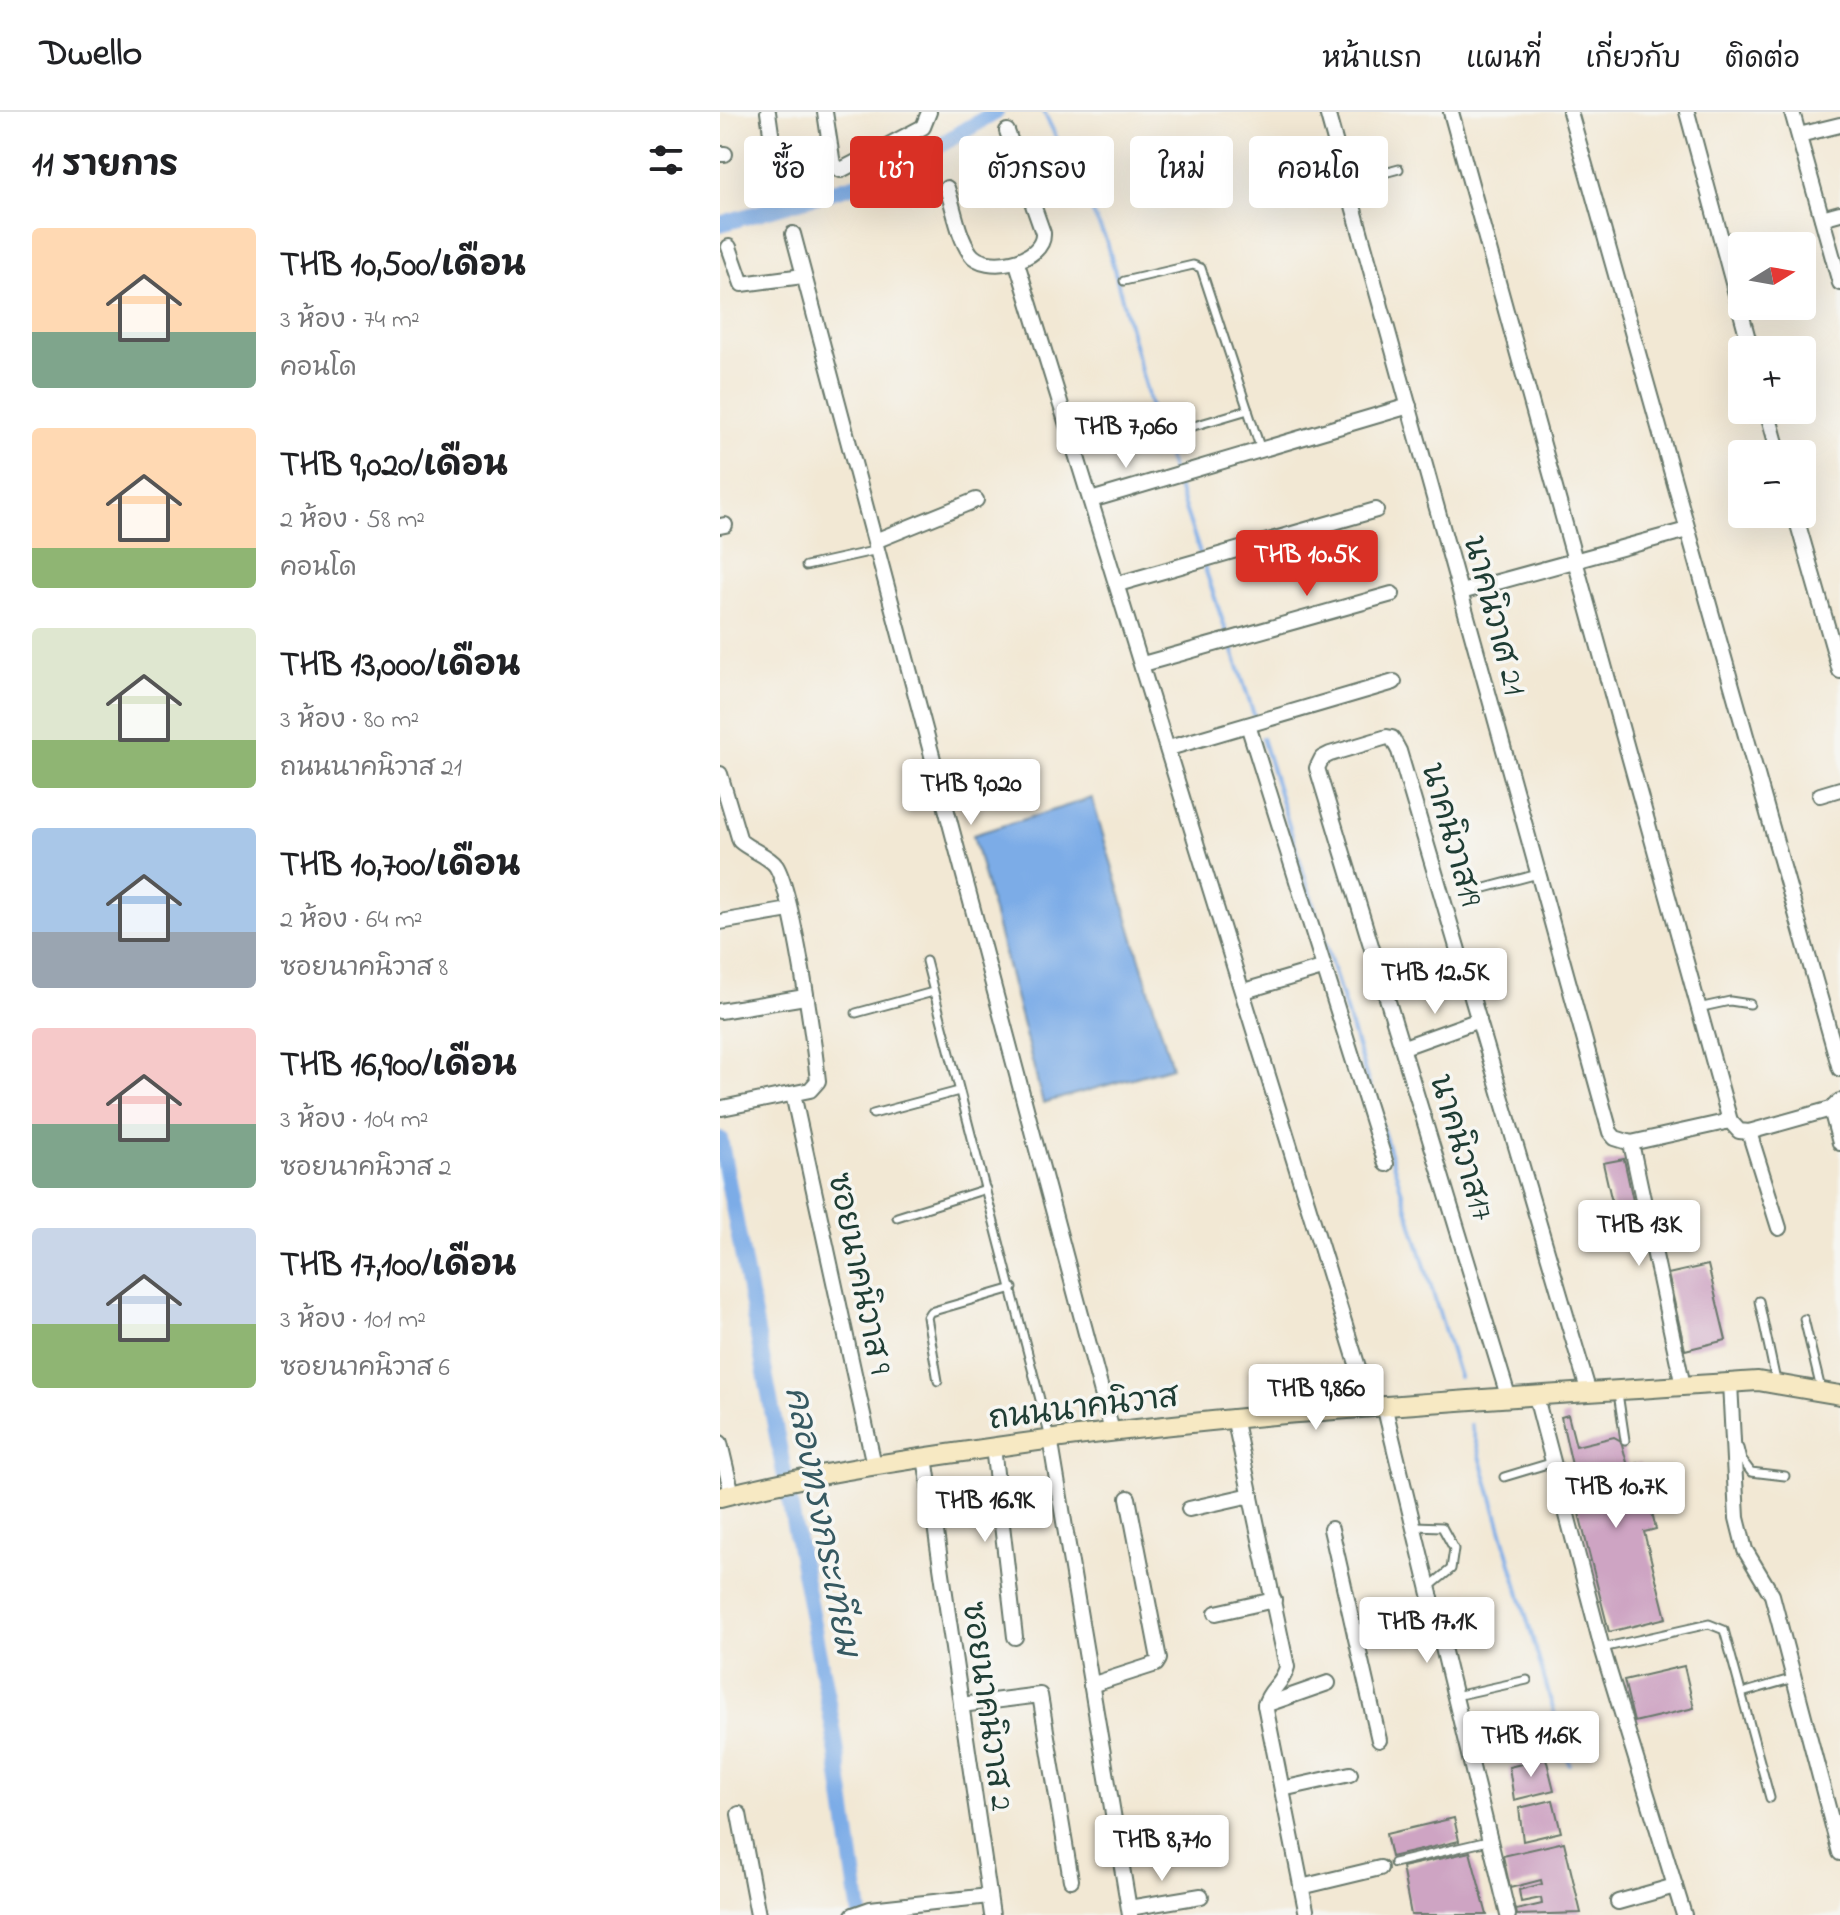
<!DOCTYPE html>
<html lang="th">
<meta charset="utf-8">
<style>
:root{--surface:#fff;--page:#f2f2f2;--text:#202124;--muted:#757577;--line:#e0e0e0;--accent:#d93025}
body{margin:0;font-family:"Indie Flower","Playpen Sans Thai",sans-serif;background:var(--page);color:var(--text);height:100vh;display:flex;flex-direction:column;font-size:30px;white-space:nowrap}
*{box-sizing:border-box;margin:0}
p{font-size:26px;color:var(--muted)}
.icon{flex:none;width:44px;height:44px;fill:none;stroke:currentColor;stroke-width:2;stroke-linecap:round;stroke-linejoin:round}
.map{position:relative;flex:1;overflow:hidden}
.drawer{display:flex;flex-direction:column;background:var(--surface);width:720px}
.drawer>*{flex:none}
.top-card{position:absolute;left:24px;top:24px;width:760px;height:72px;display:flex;gap:16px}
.needle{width:52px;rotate:79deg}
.fabs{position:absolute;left:1008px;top:120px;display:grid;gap:16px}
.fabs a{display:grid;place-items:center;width:88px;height:88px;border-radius:8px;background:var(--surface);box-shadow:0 8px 32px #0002;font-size:40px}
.price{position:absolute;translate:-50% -68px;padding:0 18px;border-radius:8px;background:#fff;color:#222;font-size:26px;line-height:52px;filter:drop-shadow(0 2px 4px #0008)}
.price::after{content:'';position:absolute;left:50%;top:48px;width:24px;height:18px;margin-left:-12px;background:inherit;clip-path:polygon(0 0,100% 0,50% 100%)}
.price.active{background:var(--accent);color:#fff}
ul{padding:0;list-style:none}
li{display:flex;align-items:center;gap:24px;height:200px;padding:0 32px}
li span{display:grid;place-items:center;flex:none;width:224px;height:160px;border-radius:8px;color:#555}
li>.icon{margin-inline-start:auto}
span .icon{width:96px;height:96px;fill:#fffc;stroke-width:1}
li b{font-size:34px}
h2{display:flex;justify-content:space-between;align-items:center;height:96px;padding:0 32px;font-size:34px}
.pill{padding:0 28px;border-radius:8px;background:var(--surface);box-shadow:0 8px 32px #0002;font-size:28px;line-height:72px}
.pill.active{background:var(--accent);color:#fff}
header{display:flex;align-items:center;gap:48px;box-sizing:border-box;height:112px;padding:0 40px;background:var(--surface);border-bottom:2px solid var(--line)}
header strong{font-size:38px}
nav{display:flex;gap:44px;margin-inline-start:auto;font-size:28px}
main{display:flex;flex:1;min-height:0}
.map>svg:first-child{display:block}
.water{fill:#7cace7;stroke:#4e748e;stroke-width:2}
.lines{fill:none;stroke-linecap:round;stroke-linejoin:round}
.stream{stroke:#7cace7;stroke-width:4}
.canal{stroke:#7cace7;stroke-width:16}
.building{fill:#cea4c3}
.lane-casing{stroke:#69796c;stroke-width:11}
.street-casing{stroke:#69796c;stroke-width:18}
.secondary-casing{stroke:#69796c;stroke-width:22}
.lane{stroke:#fff;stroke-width:7}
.street{stroke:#fff;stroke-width:14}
.secondary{stroke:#f7e9c3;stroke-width:18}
.labels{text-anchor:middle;stroke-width:7;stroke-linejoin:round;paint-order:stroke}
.street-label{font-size:32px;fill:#1f3d34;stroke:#f6f6f2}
.water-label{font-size:34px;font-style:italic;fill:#365961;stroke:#f6f6f2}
</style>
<header>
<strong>Dwello</strong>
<nav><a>หน้าแรก</a><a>แผนที่</a><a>เกี่ยวกับ</a><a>ติดต่อ</a></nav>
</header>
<main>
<section class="drawer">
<h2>11 รายการ<svg class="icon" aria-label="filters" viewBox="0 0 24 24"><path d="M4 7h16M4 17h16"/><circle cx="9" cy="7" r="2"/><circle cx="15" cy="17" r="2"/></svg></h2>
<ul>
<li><span style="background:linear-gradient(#ffd9b3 65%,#7fa58c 0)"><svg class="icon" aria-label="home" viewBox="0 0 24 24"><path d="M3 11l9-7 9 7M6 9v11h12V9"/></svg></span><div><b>THB 10,500/เดือน</b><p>3 ห้อง · 74 m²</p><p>คอนโด</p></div></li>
<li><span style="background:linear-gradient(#ffd9b3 75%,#8fb573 0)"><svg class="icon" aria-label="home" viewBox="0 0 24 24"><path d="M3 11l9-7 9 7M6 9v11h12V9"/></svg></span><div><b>THB 9,020/เดือน</b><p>2 ห้อง · 58 m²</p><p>คอนโด</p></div></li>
<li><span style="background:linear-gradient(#dfe7d0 70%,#8fb573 0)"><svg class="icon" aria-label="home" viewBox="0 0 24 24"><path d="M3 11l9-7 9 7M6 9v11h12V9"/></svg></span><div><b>THB 13,000/เดือน</b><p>3 ห้อง · 80 m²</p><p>ถนนนาคนิวาส 21</p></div></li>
<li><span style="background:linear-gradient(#a9c7e8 65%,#9aa5b1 0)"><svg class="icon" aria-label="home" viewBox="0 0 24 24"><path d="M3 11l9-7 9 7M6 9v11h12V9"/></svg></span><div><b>THB 10,700/เดือน</b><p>2 ห้อง · 64 m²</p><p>ซอยนาคนิวาส 8</p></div></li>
<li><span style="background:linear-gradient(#f6c9c9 60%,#7fa58c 0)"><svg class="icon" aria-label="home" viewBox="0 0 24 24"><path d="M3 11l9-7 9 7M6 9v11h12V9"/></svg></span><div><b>THB 16,900/เดือน</b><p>3 ห้อง · 104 m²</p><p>ซอยนาคนิวาส 2</p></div></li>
<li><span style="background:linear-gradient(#c9d6e8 60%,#8fb573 0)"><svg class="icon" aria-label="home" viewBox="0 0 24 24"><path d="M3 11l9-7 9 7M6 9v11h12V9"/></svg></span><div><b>THB 17,100/เดือน</b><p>3 ห้อง · 101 m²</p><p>ซอยนาคนิวาส 6</p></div></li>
</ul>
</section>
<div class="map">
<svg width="1120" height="1803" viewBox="0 0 1120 1803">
<rect width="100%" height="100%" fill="#f6f6f2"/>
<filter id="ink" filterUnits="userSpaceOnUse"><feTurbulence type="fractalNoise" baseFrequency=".0125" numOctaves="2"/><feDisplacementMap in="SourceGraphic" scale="16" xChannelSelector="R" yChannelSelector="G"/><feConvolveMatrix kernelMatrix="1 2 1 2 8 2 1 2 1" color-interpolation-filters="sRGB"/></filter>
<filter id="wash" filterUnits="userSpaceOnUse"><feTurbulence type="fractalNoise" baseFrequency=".006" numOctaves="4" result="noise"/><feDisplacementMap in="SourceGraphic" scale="32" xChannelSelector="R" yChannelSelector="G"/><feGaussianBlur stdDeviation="1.8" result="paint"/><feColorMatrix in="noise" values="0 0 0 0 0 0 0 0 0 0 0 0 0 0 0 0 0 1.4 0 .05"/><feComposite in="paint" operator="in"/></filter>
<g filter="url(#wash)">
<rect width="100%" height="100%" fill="#f2e8d4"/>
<path class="water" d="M 372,686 L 452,955 L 323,991 L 253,723 Z"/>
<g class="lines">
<g class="stream">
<path d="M 324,0 L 387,130 L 429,289 L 508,525"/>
<path d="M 511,533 L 534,603"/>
<path d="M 542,626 L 739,1265"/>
<path d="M 751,1313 L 849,1652"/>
</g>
<g class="canal">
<path d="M 0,112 L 169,63 L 276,0"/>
<path d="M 0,1027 L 114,1621 L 140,1803"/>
</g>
</g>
<g id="blocks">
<g class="building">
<path d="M 904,1047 L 922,1130 L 902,1134 L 883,1051 Z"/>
<path d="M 988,1153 L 1006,1228 L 965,1238 L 948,1162 Z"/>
<path d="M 848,1303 L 856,1334 L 894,1325 L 901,1329 L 908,1354 L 920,1351 L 936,1417 L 924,1420 L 946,1506 L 889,1520 L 847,1354 L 852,1353 L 841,1305 Z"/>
<path d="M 964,1554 L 974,1596 L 914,1610 L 904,1568 Z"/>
<path d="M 816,1605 L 824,1637 L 783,1647 L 778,1614 Z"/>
<path d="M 826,1646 L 834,1678 L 794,1688 L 789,1655 Z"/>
<path d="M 833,1688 L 841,1720 L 803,1729 L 799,1696 Z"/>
<path d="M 734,1706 L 739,1729 L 671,1745 L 666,1722 Z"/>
<path d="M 844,1730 L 861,1801 L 797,1803 L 796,1798 L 822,1792 L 821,1786 L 801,1790 L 799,1778 L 822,1772 L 821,1768 L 790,1776 L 783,1744 Z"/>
<path d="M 750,1740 L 767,1803 L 691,1803 L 682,1755 Z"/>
</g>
</g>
</g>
<g filter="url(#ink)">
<use href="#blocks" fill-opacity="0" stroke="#69796c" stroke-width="2"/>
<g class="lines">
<g class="lane-casing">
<g id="lane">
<path d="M 627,71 L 679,57"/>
<path d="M 404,169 L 473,153 L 481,156 L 541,338"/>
<path d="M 450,321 L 528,298"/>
<path d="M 86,454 L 158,438"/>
<path d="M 765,776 L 818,762"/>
<path d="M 206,849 L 330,1326"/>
<path d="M 978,896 L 1010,889 L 1030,892"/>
<path d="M 136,901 L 213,880"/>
<path d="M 153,1002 L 239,979"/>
<path d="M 177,1105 L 266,1077"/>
<path d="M 1039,1189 L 1056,1269"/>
<path d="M 1084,1207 L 1101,1277"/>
<path d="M 218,1269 L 207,1205 L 210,1200 L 293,1176"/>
<path d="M 898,1281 L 905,1328"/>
<path d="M 1019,1336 L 1022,1348 L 1031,1360 L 1065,1364"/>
<path d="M 784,1365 L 834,1350"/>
<path d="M 695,1414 L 722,1415 L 734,1437 L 731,1457 L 709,1475"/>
<path d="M 882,1536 L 989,1512 L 1004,1518 L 1050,1686"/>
<path d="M 1022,1581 L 1074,1566"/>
<path d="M 735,1584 L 807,1568"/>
<path d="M 674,1751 L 768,1729"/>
</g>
</g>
<g class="street-casing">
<g id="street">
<path d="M 48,0 L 57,63"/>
<path d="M 105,0 L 113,53 L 121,58 L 203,15 L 209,0"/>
<path d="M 607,0 L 890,1020 L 895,1026 L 911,1031 L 1010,1009 L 1019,1019 L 1029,1020 L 1111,997 L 1120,989"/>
<path d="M 731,0 L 1010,1009"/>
<path d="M 850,0 L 1120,957"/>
<path d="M 967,0 L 1031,238"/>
<path d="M 1072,0 L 1120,171"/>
<path d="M 1079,23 L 1120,13"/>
<path d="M 0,42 L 5,42"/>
<path d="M 227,76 C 234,96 238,124 250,141 C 264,162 325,150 323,121 L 287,19"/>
<path d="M 1102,106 L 1120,101"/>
<path d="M 73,122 L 392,1319"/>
<path d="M 9,135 L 22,172 L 83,164"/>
<path d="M 297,151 L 650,1294"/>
<path d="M 1047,298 L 1059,342"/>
<path d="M 371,388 L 689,294"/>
<path d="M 1075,402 L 1120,559"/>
<path d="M 0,414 L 5,413"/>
<path d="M 155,429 L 256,388"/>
<path d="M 398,472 L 656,398"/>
<path d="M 741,480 L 967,418"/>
<path d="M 423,552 L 672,482"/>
<path d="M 528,613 L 666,1052"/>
<path d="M 449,636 L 674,570"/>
<path d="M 0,662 L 20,729 C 30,738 49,744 56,754 C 73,781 94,931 98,969 L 90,978 L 2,996"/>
<path d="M 1100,683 L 1120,677"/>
<path d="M 0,810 L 69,798"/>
<path d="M 524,879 L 602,856"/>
<path d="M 0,899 L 85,885"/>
<path d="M 684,935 L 759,908"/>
<path d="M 73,982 L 154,1353"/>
<path d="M 1111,997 L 1120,1031"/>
<path d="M 1029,1020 L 1059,1116"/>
<path d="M 911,1031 L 963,1274"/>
<path d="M 1010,1271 L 1017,1406 L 1025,1438 L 1052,1483 L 1120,1741"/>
<path d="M 816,1285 L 882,1536 L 955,1774 L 898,1790"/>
<path d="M 789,1287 L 597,656 L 602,646 L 610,642 L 667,625 L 672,626 L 679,639 L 869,1281"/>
<path d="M 664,1293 L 788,1803"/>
<path d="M 514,1305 L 567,1555 C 563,1572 549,1577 545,1593 L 587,1803"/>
<path d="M 330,1326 L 410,1803"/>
<path d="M 0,1331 L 12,1382"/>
<path d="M 273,1335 L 295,1525"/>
<path d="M 205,1345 L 272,1803"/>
<path d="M 469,1397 L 531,1383"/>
<path d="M 611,1417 L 659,1628"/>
<path d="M 496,1501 L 554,1488"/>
<path d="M 635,1523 L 715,1505"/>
<path d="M 371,1573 L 436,1552 L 439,1547 L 408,1386"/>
<path d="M 241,1593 L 320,1583 L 351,1768"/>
<path d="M 545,1593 L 608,1571"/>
<path d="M 562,1677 L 630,1662"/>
<path d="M 19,1702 L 38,1803"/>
<path d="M 955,1774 L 964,1803"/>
<path d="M 581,1775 L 660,1756"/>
<path d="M 409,1796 L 481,1784"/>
<path d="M 133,1803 L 150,1797 L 269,1784"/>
</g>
</g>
<g class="secondary-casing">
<path id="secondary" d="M 0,1385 C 82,1364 165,1351 249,1339 C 511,1299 774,1287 1038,1269 L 1120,1283"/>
</g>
<use href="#lane" class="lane"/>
<use href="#street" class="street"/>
<use href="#secondary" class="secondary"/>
</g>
</g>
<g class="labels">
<g class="street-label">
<text transform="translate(776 503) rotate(75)" y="11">นาคนิวาศ 21</text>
<text transform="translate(733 722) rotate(74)" y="11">นาคนิวาส19</text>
<text transform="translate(743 1035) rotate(73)" y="11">นาคนิวาส17</text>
<text transform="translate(141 1161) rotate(78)" y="11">ซอยนาคนิวาส 9</text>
<text transform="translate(363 1294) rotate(-7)" y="11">ถนนนาคนิวาส</text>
<text transform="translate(269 1594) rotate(82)" y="11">ซอยนาคนิวาส 2</text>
</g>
<g class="water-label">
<text transform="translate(104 1409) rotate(79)" y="12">คลองทรงกระเทียม</text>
</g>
</g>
</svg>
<div class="fabs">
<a><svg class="needle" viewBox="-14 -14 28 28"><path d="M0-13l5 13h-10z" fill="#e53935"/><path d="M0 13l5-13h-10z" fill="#757577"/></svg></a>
<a>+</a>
<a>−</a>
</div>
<b class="price" style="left:406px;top:358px">THB 7,060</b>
<b class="price active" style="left:587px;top:486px">THB 10.5K</b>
<b class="price" style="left:251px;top:715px">THB 9,020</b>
<b class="price" style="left:715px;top:904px">THB 12.5K</b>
<b class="price" style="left:919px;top:1156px">THB 13K</b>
<b class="price" style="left:596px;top:1320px">THB 9,860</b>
<b class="price" style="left:896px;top:1418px">THB 10.7K</b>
<b class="price" style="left:265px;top:1432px">THB 16.9K</b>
<b class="price" style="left:707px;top:1553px">THB 17.1K</b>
<b class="price" style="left:811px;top:1667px">THB 11.6K</b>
<b class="price" style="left:442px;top:1771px">THB 8,710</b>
<div class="top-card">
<a class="pill">ซื้อ</a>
<a class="pill active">เช่า</a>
<a class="pill">ตัวกรอง</a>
<a class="pill">ใหม่</a>
<a class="pill">คอนโด</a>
</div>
</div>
</main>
